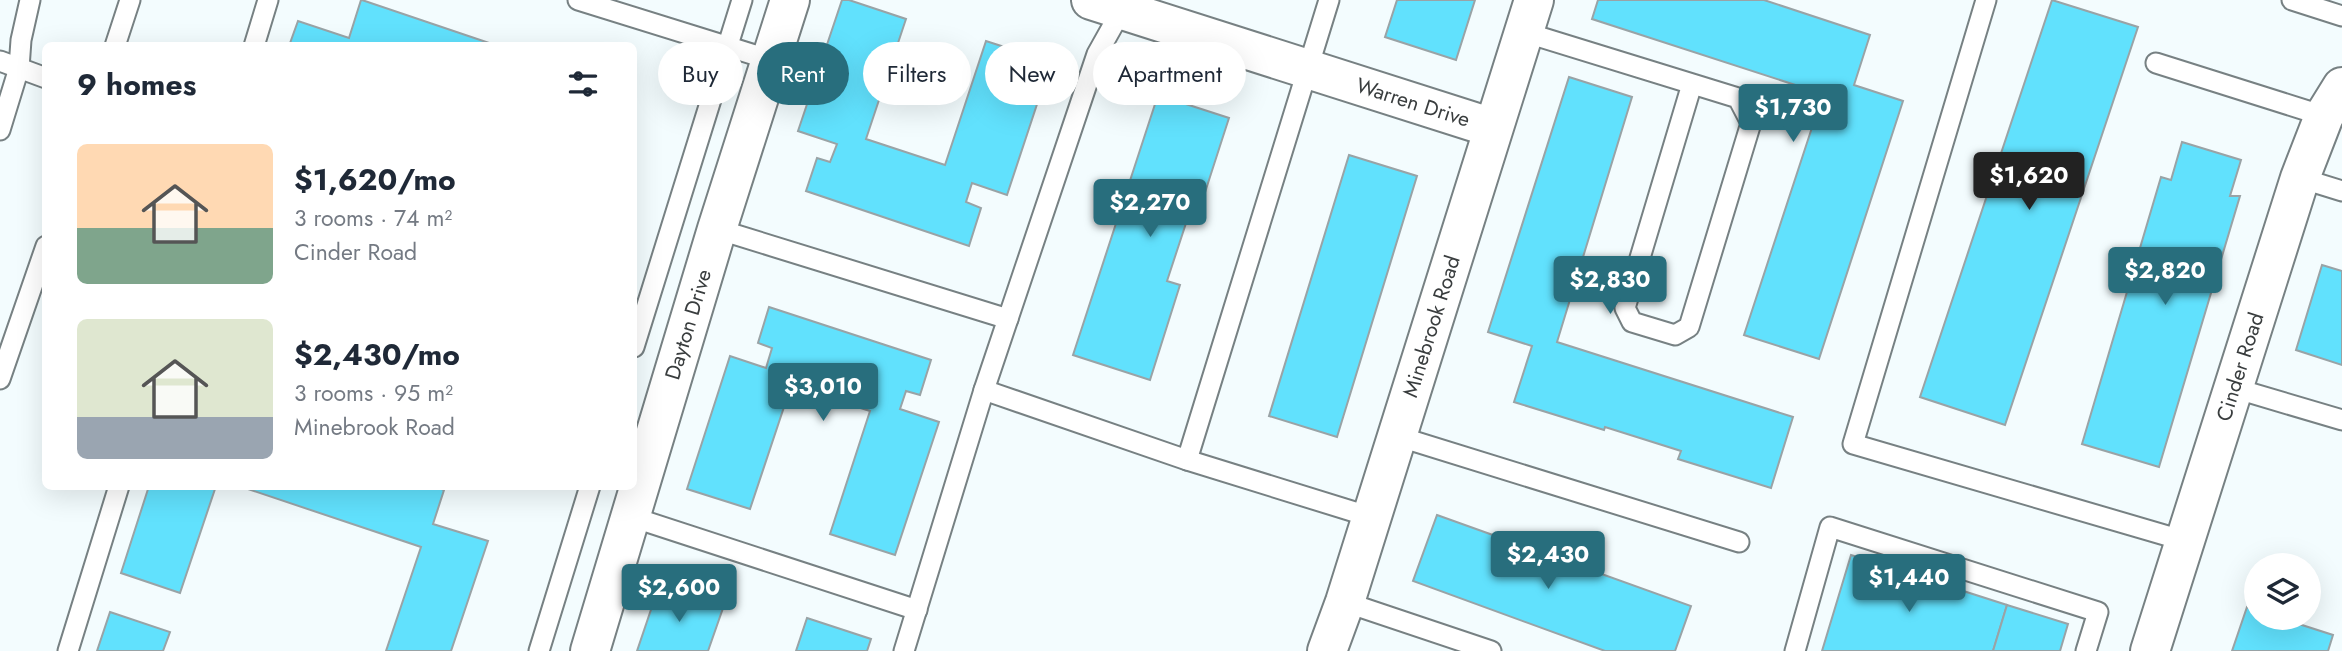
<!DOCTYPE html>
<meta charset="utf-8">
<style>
:root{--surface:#fff;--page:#f6f6f7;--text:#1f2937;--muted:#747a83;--accent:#286e7d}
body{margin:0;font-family:Jost,sans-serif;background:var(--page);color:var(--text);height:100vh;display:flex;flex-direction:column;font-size:26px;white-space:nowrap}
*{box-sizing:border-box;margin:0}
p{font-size:23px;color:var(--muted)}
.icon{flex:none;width:38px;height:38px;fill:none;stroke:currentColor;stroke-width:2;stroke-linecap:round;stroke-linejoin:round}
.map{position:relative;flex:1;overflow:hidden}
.details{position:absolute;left:42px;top:42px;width:595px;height:448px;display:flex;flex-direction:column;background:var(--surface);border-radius:10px;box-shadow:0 7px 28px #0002}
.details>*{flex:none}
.guide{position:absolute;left:658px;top:42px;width:665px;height:63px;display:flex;gap:14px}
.buttons{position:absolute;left:2244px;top:553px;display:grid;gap:14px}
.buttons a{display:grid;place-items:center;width:77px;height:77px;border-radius:50%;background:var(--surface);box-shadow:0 7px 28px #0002;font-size:35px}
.price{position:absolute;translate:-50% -60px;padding:0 16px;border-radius:7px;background:var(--accent);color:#fff;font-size:23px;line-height:46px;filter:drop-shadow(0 2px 4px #0008)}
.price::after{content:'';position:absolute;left:50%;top:42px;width:21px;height:16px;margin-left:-10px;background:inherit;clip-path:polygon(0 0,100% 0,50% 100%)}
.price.selected{background:#222;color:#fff}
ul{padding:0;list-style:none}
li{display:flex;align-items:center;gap:21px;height:175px;padding:0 35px}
li span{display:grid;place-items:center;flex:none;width:196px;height:140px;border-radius:10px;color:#555}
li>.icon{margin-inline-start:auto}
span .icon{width:84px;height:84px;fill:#fffc;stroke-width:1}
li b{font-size:30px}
h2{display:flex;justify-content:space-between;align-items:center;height:84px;padding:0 35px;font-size:30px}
.pill{padding:0 24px;border-radius:32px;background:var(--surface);box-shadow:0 7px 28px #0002;font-size:24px;line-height:63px}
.pill.selected{background:var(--accent);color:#fff}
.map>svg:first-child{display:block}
.building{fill:#61e1fd;stroke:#99a3a6;stroke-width:2}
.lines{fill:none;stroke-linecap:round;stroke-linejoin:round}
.lane-casing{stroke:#778183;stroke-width:23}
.street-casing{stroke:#778183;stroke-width:42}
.lane{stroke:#fff;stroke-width:19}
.street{stroke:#fff;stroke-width:38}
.labels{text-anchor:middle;stroke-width:5;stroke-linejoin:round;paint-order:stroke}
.street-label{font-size:21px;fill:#393d3e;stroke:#fff}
</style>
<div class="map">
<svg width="2342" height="651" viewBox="0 0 2342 651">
<rect width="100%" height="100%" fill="#f3fcfe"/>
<g class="building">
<path d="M 361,0 L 362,0 L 498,46 L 289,46 L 298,21 L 349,38 Z"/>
<path d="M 842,0 L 849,0 L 906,19 L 866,139 L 945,165 L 986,41 L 1051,62 L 1007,195 L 972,183 L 966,202 L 981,208 L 969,246 L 806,191 L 817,158 L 830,162 L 837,144 L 798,131 Z"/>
<path d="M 1397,0 L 1475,0 L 1456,60 L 1385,37 Z"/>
<path d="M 1598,0 L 1764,0 L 1870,35 L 1854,85 L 1903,101 L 1819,359 L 1744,335 L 1823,94 L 1592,19 Z"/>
<path d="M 2052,0 L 2138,27 L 2005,425 L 1920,397 Z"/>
<path d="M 1569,77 L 1632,97 L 1557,342 L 1793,417 L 1771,488 L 1678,459 L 1681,451 L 1605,427 L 1604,430 L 1514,402 L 1532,346 L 1488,332 Z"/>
<path d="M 1158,95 L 1229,118 L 1199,211 L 1191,208 L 1167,281 L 1180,285 L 1150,380 L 1073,355 Z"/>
<path d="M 2182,142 L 2241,160 L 2230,196 L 2240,196 L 2159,467 L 2082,444 L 2161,177 L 2171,180 Z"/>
<path d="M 1349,155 L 1417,176 L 1337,437 L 1269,416 Z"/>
<path d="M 2322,265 L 2342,271 L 2342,365 L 2296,350 Z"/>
<path d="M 769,307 L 931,360 L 920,395 L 906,391 L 900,409 L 939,422 L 895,555 L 830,534 L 870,411 L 791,386 L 750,509 L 687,489 L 730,356 L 766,368 L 772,348 L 758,343 Z"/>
<path d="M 149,486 L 216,486 L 180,593 L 121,573 Z"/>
<path d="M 239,486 L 434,486 L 444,490 L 433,524 L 488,541 L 451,651 L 386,651 L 421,547 Z"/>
<path d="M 1437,515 L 1691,606 L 1675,651 L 1605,651 L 1413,581 Z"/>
<path d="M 1851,555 L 2007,605 L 1993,651 L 1822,651 Z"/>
<path d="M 659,586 L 723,608 L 708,651 L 637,651 Z"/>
<path d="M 2007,605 L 2068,624 L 2060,651 L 1993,651 Z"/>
<path d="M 2247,607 L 2256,610 L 2256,618 L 2280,618 L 2333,635 L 2328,651 L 2232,651 Z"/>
<path d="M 110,612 L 170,632 L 163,651 L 97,651 Z"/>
<path d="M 807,618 L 871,639 L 867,651 L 796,651 Z"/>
</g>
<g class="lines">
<g class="lane-casing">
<g id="lane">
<path d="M 578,0 L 771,60"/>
<path d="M 1986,0 L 1853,444 L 2185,541"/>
<path d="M 2292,0 L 2342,16"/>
<path d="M 1524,32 L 1738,98 L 1751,123 L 1689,327 L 1675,335 L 1632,322 L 1625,308 L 1692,84"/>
<path d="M 115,46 L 130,0"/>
<path d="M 254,46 L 268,0"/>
<path d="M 0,61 L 46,78"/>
<path d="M 2156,63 L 2324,116"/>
<path d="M 0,130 L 19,68 L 21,40 L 30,0"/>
<path d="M 2300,178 L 2342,191"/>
<path d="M 717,229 L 1008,319"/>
<path d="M 634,347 L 742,0"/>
<path d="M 0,379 L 46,246"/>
<path d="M 2234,388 L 2342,420"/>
<path d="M 984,390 L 1187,460 L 1371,517"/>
<path d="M 1397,436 L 1739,542"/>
<path d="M 1187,460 L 1329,0"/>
<path d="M 632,517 L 917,610"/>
<path d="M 1345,602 L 1491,651"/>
<path d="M 68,651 L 119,486"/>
<path d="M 539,651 L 590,486"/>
<path d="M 904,651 L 984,390 L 1097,54 L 1125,4"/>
<path d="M 1795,651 L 1830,527 L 2098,612 L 2086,651"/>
</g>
</g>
<g class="street-casing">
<g id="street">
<path id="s1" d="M 1091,0 L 1493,128"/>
<path id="s2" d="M 590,651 L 717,229 L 790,0"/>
<path id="s3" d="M 1327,651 L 1345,602 L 1534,0"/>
<path id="s4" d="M 2150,651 L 2300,178 L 2324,116 L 2342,87"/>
</g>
</g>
<use href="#lane" class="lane"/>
<use href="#street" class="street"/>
</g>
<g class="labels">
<g class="street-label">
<text dy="7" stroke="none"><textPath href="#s1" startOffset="338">Warren Drive</textPath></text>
<text dy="7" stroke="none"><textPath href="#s2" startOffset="341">Dayton Drive</textPath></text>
<text dy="7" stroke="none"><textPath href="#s3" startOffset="341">Minebrook Road</textPath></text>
<text dy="7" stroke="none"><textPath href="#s4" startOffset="298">Cinder Road</textPath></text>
</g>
</g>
</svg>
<div class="buttons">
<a><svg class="icon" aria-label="layers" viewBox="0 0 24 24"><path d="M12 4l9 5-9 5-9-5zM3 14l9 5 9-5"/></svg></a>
</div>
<b class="price" style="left:1793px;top:144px">$1,730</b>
<b class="price selected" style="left:2029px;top:212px">$1,620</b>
<b class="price" style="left:1150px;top:239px">$2,270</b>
<b class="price" style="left:2165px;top:307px">$2,820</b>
<b class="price" style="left:1610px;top:316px">$2,830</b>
<b class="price" style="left:823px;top:423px">$3,010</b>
<b class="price" style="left:1548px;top:591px">$2,430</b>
<b class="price" style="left:1909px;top:614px">$1,440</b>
<b class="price" style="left:679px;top:624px">$2,600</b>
<div class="guide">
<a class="pill">Buy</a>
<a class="pill selected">Rent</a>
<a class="pill">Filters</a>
<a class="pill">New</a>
<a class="pill">Apartment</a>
</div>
<section class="details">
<h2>9 homes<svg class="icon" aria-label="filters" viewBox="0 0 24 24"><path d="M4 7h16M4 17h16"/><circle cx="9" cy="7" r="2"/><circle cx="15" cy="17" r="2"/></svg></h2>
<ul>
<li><span style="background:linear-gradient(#ffd9b3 60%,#7fa58c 0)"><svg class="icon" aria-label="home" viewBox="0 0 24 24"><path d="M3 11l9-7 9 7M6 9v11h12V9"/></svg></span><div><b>$1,620/mo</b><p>3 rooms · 74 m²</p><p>Cinder Road</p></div></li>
<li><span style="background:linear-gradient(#dfe7d0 70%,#9aa5b1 0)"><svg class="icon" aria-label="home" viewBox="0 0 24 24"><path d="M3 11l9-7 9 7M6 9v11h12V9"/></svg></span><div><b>$2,430/mo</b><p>3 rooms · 95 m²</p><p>Minebrook Road</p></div></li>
</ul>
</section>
</div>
